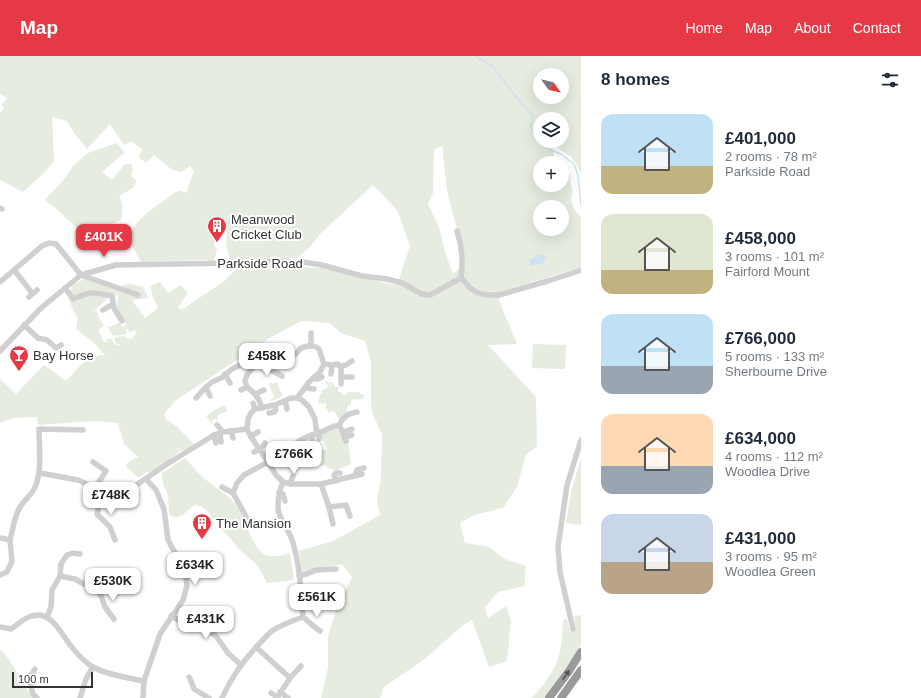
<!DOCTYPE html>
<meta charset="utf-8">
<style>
:root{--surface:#fff;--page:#f2f2f3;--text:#1f2937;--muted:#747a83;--accent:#e63946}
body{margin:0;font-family:Arial,sans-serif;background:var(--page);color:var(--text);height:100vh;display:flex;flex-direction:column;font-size:15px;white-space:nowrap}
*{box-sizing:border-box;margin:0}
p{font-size:13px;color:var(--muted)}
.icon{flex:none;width:22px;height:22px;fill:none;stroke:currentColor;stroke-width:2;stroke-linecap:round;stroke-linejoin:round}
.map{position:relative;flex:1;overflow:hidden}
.sheet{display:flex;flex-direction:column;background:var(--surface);width:340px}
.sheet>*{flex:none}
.needle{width:26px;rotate:124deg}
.tools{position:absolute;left:533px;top:12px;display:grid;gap:8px}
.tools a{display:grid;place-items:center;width:36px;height:36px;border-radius:50%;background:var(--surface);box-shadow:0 4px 16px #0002;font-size:20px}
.scale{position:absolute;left:12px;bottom:10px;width:81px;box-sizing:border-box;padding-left:4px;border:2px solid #333;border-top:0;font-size:11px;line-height:14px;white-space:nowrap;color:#333;-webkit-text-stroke:3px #fff;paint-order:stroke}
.price{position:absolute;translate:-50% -34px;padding:0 9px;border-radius:8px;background:#fff;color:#222;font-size:13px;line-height:26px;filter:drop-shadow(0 1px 2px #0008)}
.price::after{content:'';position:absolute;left:50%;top:24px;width:12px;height:9px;margin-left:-6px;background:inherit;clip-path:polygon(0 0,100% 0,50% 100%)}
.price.selected{background:var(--accent);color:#fff}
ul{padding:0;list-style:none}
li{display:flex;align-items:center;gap:12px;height:100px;padding:0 20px}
li span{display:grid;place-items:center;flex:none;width:112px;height:80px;border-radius:12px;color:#555}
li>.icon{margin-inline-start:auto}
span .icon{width:48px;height:48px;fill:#fffc;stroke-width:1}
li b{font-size:17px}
h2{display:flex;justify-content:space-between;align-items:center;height:48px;padding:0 20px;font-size:17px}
header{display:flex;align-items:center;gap:24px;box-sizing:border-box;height:56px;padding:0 20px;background:var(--accent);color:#fff}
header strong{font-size:19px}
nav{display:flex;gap:22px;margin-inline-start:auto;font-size:14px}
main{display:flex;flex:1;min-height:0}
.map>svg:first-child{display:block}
.green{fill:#e6ecdf;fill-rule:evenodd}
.water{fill:#cfe2ee}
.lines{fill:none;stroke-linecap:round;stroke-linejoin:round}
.stream{stroke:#cfe2ee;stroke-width:1.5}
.minor{stroke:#d0d0d0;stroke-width:5.5}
.highway{stroke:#9a9a9a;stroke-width:8}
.oneway{fill:#525252}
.labels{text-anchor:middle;stroke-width:4;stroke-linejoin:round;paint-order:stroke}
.poi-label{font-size:13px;fill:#333;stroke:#fff;text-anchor:start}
.street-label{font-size:13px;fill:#333;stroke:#fff}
</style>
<header>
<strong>Map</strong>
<nav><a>Home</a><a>Map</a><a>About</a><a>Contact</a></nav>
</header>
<main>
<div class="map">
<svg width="581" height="642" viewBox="0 0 581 642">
<rect width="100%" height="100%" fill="#fff"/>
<g class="green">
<path d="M 0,0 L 581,0 L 581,119 L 576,107 L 571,101 L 553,89 L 554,106 L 556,107 L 540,107 L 540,129 L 562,129 L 562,110 L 564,111 L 570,119 L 572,136 L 571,144 L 574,153 L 581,162 L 581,211 L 499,236 L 499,244 L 517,288 L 488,289 L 536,341 L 537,390 L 526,399 L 517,431 L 503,452 L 474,459 L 460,467 L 465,487 L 489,491 L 505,503 L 526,510 L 524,530 L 498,536 L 485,551 L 488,562 L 506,550 L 511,564 L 507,605 L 489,611 L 472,564 L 463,569 L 426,602 L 384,631 L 380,642 L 321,642 L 328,612 L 328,581 L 335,557 L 352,521 L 342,508 L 302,516 L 299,495 L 333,485 L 380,459 L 377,445 L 381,422 L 382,379 L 372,356 L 371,343 L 371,305 L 365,285 L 341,277 L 330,267 L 302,265 L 271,281 L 240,302 L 176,344 L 164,358 L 166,363 L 176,370 L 195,389 L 181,395 L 179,395 L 178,392 L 177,393 L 179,396 C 170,402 157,417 146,416 L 140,421 L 136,420 C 133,416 129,414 126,410 L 127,407 L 136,402 L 139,402 L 124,388 L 118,367 L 94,365 L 38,369 L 37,361 L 14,362 L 0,367 L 0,323 L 16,338 L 44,309 L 66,325 C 78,312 86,300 105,299 L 93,286 L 76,273 L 78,262 L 74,256 L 68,241 L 73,229 L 84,223 L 121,235 L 123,229 L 131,228 L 143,231 L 148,242 L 132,244 L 145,262 L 158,252 L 153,241 L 150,230 L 160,226 L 168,237 L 181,229 L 188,237 L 178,252 L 183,253 L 199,242 L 223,226 L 241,209 L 263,209 L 322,212 L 355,220 L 395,229 L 399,223 L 410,190 L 397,154 L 373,129 L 321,177 L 310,191 L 297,202 L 230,205 L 226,187 L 228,168 L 220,171 L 220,179 L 215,178 L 214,191 L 217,192 L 215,201 L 213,205 L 204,204 L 141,206 C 137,198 131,189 131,179 C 132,164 164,145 176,136 L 181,135 L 186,137 L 194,115 L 190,110 L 181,116 L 171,113 L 154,99 L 146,107 L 138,101 L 143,94 L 131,85 L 124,89 L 110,68 L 87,93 L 74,77 L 67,65 L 52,61 L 54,105 L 44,117 L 23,136 L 0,124 L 0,57 L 4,52 L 2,49 L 7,42 L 0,38 ZM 540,19 L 562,19 L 562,41 L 540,41 ZM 540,63 L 562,63 L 562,85 L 540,85 ZM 442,90 L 447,134 L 457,173 L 459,173 L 464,208 L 453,218 L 446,199 L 439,171 L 428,148 L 433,137 L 434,93 ZM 540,151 L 562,151 L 562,173 L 540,173 ZM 110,238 L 119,240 C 118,242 117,244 117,247 C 116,255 123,261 126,269 L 122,271 L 120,266 L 110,271 L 108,270 L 108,271 L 112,279 L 114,280 L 126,278 L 127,276 L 126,274 L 128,273 L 129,276 L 131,276 L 134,274 L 137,277 L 131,283 L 129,283 L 123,280 L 117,281 L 114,283 L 115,287 L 120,289 L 119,290 L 114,288 L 112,283 L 108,283 L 104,287 L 98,274 L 104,270 L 99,262 L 97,255 L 95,255 L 93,257 L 93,256 L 106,244 Z"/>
<path d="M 116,87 L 125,96 L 102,116 L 112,124 L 125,108 L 131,108 L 133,113 L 131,120 L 137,125 L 133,132 L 119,140 C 124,150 123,153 121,164 L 109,169 L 109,170 L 104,175 L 100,174 L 93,176 L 89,184 L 60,156 L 45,144 L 65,122 L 74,109 L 88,97 Z"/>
<path d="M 533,288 L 566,289 L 565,313 L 532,312 Z"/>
<path d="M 325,325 L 327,325 L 329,327 L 330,331 L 331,328 L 329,326 L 332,326 L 334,330 L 336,331 L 339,331 L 338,336 L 341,336 L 344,340 L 348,336 L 360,336 L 360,338 L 364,338 L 363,343 L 359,343 L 359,344 L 352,343 L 350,350 L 348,349 L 346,357 L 339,363 L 334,355 L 333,356 L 331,355 L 329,357 L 326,352 L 326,348 L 318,347 L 320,338 L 322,338 L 321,335 L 328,331 Z"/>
<path d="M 271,326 L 273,328 L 276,326 L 277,327 L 283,340 L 272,345 L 271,344 L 274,341 L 269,329 Z"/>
<path d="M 225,349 L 227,355 L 218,359 L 217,366 L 215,363 L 211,365 L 213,367 L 212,368 L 206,360 L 214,354 Z"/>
<path d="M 335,372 C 350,384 349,390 351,408 L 345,411 L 336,414 L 327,412 L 327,410 L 321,409 L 322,403 L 316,403 L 316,395 L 328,393 C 324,390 324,384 320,381 L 322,378 Z"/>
<path d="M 185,402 C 192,409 198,418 206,424 C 219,435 231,439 240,455 C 246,466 253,494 266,499 C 273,502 282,499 290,497 L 294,524 L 267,527 L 257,509 L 240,494 L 206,454 L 201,450 L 195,449 C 187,454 178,467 169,458 L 168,438 L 163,429 L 162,417 Z"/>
<path d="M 581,402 L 581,469 L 566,467 L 572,432 Z"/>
<path d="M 581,559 L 581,589 L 572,603 L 544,642 L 532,642 C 540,633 552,619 556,608 C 562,594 562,579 563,564 L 567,563 L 570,575 L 576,573 L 574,560 Z"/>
<path d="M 0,593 C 14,607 21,626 34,642 L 0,642 Z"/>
</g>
<path class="water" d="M 541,198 L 547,201 C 544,209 538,209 530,210 L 529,205 L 532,202 Z"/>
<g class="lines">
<path class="stream" d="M 475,0 L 492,10 L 524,51 L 533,59 L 531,70 L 535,80 L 548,93 L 561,98 L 574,108 L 578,119 L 581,149"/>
<g class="minor">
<path d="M 0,152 L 2,153"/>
<path d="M 457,175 C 462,190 463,207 461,222"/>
<path d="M 14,214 L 32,237"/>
<path d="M 461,222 L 465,226 L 469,231 L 476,236 L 485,239 L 499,239 L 551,224 L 581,214"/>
<path d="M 0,226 L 42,190 L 49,187 L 56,188 L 81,219 L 138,239"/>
<path d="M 65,232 L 73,243 C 91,235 93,236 112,240 L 114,252 L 122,265"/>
<path d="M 29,241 L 37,234"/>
<path d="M 103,254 L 113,248"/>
<path d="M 24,269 L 38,282 L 47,284 L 56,292 L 61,289"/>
<path d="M 311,277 L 311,290"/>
<path d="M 0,295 L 41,252 L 81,219 L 116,209 L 236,207 L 280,205 L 303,206 L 322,209 L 362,220 L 387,223 L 402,227 L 422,238 L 430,239 L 461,222"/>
<path d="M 257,296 L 252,303 L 258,308"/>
<path d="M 296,298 L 301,292 L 308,290 L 314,290 L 319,293 L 324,308 L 332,309 L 338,308 L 341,312 L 341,328"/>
<path d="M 262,307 L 268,312 L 282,320"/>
<path d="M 340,310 L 346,309 L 352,305"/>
<path d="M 225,318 L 230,327"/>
<path d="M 331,318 L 332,309"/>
<path d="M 341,321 L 352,321"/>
<path d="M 313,322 C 317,324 319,323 322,321"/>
<path d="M 206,331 L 210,340"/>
<path d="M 305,332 L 314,333"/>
<path d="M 241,334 L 247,331"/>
<path d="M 255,338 L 264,334"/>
<path d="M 196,342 L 204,333 L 212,326 L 223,321 L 232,313 L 240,309 L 247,308 L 253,311"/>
<path d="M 297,342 L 310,325 L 320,316 L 324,308"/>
<path d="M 285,345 L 287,353"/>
<path d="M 253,347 L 255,353"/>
<path d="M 262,352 L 259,344 L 255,338 L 247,331 L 245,325 L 247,319 L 253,311 L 262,307 L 267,303"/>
<path d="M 269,357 C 275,357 277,355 275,349"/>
<path d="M 217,369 L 223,376"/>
<path d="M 339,370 C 342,361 348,357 357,356"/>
<path d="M 339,370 L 343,376 L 346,385"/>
<path d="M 247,373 L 251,381 L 268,406 L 276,419 L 283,426 L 292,428 L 321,428 L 362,418"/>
<path d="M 231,375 L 233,382"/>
<path d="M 343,376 L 352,373"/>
<path d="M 220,377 L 221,386"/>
<path d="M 214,379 L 216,387"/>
<path d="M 312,379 L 313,392"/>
<path d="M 251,380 L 258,376"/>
<path d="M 344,381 L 352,379"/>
<path d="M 295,388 C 303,382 310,379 319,377 L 319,383"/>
<path d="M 254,396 L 260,393 L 265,387"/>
<path d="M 93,406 L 106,415 L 95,432"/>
<path d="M 40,417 L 78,424 L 103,435 L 113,438 L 123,437 L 132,432 L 167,408 L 214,379 L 223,376 L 247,373 L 248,363 L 251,357 L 255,353 L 275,349 L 291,342 L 297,342 L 302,344 L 309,351 L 315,363 L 316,373 L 319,377 L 334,370 L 339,370"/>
<path d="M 355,420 L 357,414 L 364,412"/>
<path d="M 336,425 L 334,419 L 336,417 L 340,417"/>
<path d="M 283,426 C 279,434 278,443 278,453 C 280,465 290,475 293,487 C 300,510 301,536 303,561"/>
<path d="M 290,428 L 293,420"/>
<path d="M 321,428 L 329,451 L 346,449 L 350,460"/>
<path d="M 222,431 L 233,437"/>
<path d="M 103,435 L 97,458 L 110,471 L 115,484"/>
<path d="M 279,436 L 283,438 L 285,445"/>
<path d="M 329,451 L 333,468"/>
<path d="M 252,471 L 233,437 L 237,427 L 244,419 L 268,406"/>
<path d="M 0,482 L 10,484 C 13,473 14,461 20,451 C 25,443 33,438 36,429 C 42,412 39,391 39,373 L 83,374"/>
<path d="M 0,519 L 7,516 L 12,505 L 10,484"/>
<path d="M 60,520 L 75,523 L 100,537 L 123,529 L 129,533"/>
<path d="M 299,520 L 307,518 L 316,514 L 336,513"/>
<path d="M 100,537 L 105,551 L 114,563"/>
<path d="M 171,560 L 186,568 L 208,575 L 216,580 L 228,597 L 241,609"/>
<path d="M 47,561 L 51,551 L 52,534 L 60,520 L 61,508 L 67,499 L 73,497 L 80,498"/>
<path d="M 303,561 L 311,568 L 320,575"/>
<path d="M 0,571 L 11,573 C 17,569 23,563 29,561 C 51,552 60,577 71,590 C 76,597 86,607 93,611 C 107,619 129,622 144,625"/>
<path d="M 573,573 L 560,516 L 558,491 L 567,429 L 581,384"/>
<path d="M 256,591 L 290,622 L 301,610"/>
<path d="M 35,613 L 29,623 L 33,638 L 37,642"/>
<path d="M 189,621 L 191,625 L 194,633 L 209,642"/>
<path d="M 280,636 L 288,642"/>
<path d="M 271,637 L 277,641"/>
<path d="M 80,642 L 86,623 L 93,611"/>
<path d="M 143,642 L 144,625 L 160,578 L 183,544 L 187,530 L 185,515 L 168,484 L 164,453 L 156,434 L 146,423"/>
<path d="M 222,642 C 232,620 244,603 261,586 C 265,582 268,578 272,575 C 282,568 293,565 303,561"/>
<path d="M 277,642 L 290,622"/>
</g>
<g class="highway">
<path d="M 549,642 L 569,615 L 581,596"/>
<path d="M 561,642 L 581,614"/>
</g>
</g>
<defs><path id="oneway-solid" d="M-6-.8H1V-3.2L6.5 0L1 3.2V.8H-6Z"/></defs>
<use class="oneway" href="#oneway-solid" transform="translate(566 619) rotate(-54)"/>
<defs>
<g id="building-pin" transform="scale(1)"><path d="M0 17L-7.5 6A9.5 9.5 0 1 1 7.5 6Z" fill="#e63946" stroke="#fff"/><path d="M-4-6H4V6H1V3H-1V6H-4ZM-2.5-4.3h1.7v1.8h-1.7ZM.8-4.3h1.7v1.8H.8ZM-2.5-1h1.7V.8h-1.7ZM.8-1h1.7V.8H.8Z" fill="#fff"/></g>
<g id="bar-pin" transform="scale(1)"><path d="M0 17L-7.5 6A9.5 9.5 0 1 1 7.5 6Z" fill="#e63946" stroke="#fff"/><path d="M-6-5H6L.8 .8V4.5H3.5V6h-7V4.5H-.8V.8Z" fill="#fff"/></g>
</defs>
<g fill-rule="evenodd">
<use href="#building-pin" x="217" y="170"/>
<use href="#bar-pin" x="19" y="299"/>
<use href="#building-pin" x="202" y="467"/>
</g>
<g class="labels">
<g class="poi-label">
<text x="231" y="168">Meanwood<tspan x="231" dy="15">Cricket Club</tspan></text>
<text x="33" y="304">Bay Horse</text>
<text x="216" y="472">The Mansion</text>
</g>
<g class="street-label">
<text x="260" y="212">Parkside Road</text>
</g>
</g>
</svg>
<div class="tools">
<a><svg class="needle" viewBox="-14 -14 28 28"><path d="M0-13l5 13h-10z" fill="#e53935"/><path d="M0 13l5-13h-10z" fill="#747a83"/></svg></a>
<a><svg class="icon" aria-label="layers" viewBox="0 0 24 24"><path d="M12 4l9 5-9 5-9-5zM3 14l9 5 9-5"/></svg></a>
<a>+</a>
<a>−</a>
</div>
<div class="scale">100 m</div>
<b class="price selected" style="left:104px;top:202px">£401K</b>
<b class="price" style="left:267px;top:321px">£458K</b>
<b class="price" style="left:294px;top:419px">£766K</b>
<b class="price" style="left:111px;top:460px">£748K</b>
<b class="price" style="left:195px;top:530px">£634K</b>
<b class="price" style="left:113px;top:546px">£530K</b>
<b class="price" style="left:317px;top:562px">£561K</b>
<b class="price" style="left:206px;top:584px">£431K</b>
</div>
<section class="sheet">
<h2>8 homes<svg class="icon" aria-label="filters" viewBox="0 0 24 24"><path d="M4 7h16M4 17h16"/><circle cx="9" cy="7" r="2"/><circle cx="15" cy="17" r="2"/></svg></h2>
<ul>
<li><span style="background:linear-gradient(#bfe0f5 65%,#c2b280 0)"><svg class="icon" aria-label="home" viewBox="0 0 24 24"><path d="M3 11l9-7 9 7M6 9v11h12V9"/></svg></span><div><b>£401,000</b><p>2 rooms · 78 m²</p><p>Parkside Road</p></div></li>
<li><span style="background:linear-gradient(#dfe7d0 70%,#c2b280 0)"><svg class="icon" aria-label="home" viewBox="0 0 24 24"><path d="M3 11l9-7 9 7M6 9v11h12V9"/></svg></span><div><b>£458,000</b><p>3 rooms · 101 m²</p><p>Fairford Mount</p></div></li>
<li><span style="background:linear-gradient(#bfe0f5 65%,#9aa5b1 0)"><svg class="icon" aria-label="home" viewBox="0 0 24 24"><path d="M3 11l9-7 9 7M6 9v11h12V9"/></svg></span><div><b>£766,000</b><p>5 rooms · 133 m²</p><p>Sherbourne Drive</p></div></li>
<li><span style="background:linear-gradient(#ffd9b3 65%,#9aa5b1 0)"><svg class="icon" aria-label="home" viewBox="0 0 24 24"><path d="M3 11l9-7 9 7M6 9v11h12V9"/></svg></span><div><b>£634,000</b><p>4 rooms · 112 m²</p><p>Woodlea Drive</p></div></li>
<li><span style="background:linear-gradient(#c9d6e8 60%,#b9a48a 0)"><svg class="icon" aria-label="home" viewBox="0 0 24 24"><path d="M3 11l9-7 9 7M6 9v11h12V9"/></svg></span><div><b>£431,000</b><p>3 rooms · 95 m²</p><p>Woodlea Green</p></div></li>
</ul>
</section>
</main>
